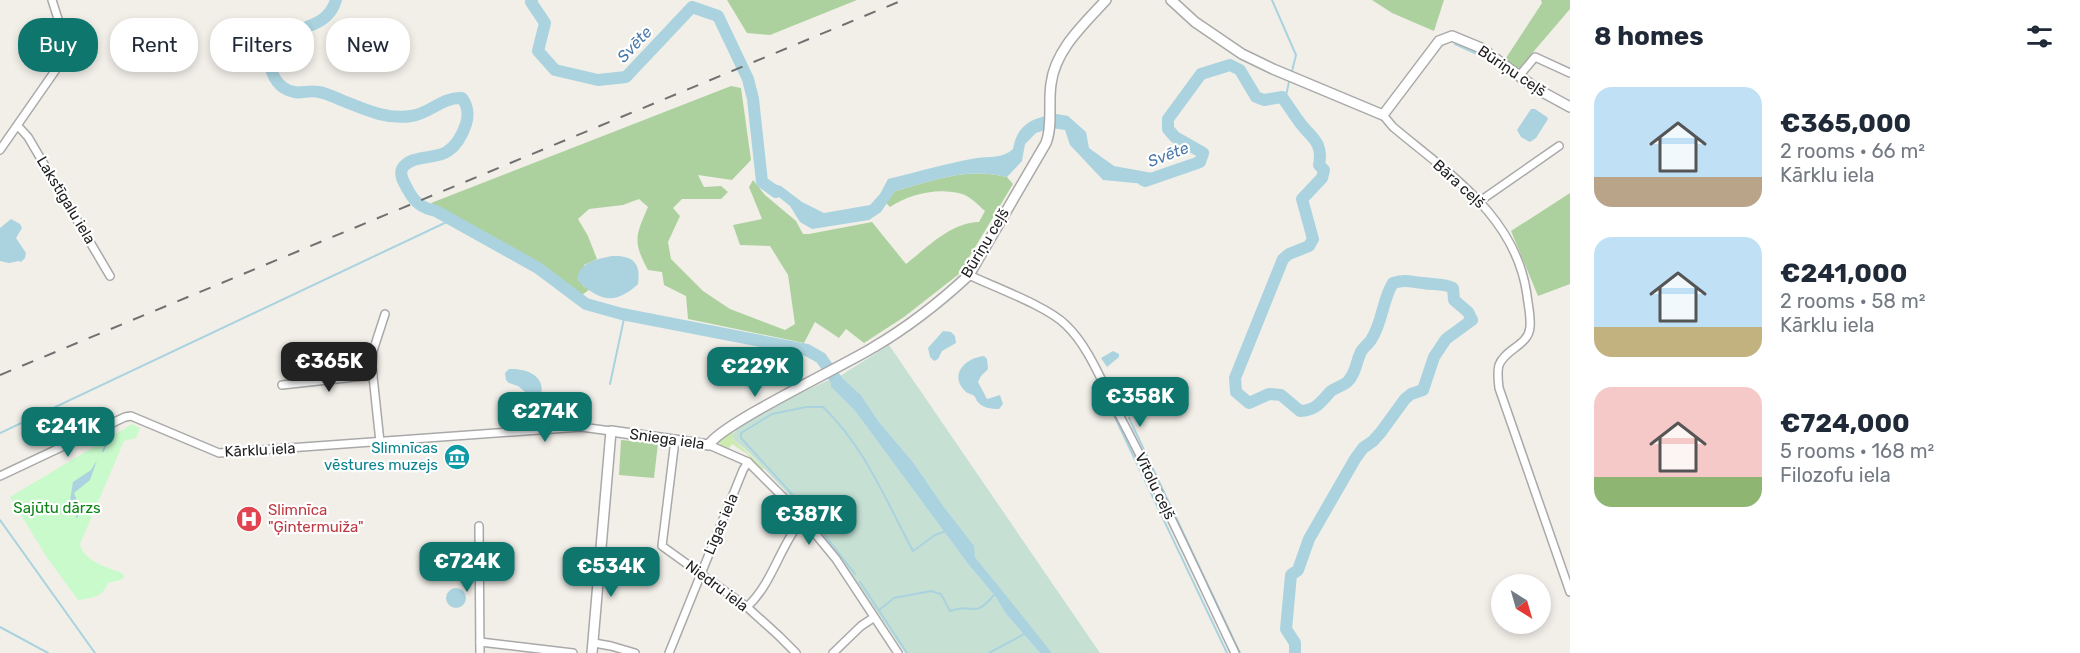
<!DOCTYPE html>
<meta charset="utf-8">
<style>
:root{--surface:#fff;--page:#f2f2f3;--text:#1f2937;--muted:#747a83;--accent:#0f766e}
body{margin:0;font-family:Rubik,sans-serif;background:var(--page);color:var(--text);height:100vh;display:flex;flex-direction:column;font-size:22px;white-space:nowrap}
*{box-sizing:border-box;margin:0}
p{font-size:20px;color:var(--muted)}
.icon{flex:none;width:33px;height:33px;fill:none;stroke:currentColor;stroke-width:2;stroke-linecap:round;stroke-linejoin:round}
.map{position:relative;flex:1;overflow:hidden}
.side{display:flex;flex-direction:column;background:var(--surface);width:510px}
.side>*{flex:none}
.hud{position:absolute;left:18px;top:18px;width:570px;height:54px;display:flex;gap:12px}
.needle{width:39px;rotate:143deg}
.controls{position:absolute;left:1491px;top:574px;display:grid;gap:12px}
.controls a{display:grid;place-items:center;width:60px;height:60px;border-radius:50%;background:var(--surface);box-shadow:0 3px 9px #0003;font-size:30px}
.price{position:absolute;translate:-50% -51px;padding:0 14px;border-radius:12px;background:var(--accent);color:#fff;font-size:20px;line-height:39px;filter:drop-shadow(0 2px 3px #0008)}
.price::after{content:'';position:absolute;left:50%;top:36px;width:18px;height:14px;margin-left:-9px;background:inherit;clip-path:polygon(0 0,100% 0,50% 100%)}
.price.on{background:#222;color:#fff}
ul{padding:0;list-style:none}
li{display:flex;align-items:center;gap:18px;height:150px;padding:0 24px}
li span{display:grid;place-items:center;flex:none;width:168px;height:120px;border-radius:18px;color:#555}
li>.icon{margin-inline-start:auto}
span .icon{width:72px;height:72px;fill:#fffc;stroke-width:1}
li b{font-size:26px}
h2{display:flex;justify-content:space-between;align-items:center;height:72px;padding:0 24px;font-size:26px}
.pill{padding:0 21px;border-radius:24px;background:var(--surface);box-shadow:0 3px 9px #0003;font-size:21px;line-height:54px}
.pill.on{background:var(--accent);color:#fff}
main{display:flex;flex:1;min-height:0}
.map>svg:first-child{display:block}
.grass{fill:#cdebb0}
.forest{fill:#add19e}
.wetland{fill:#c6e0d4}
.park{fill:#c8facc}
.water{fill:#aad3df}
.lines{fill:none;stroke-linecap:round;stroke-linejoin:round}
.stream{stroke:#aad3df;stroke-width:2}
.river{stroke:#aad3df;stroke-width:12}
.minor-casing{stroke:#a9a9a9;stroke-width:10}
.tertiary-casing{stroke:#a9a9a9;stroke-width:12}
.minor{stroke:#fff;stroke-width:7}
.tertiary{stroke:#fff;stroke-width:9}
.rail{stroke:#707070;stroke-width:2;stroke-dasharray:12 12;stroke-linecap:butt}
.labels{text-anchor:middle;stroke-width:4.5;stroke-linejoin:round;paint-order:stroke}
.street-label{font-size:15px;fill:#222;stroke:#fff}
.culture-label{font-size:15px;fill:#0d838f;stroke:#fff;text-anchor:end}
.park-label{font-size:15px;fill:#0c8416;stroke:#fff}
.health-label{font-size:15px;fill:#be3a42;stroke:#fff;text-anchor:start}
.water-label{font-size:16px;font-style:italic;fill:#4a7aab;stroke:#fff}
</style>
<main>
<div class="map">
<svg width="1570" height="653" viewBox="0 0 1570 653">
<rect width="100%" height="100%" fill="#f2efe9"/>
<path class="grass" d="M 737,427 L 733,432 L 734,440 L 764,468 L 762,471 L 747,454 L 732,444 L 729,448 L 719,445 L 718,440 Z"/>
<g class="forest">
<path d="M 727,0 L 857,0 L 770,35 L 747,33 Z"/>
<path d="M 1372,0 L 1444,0 L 1434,31 L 1392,13 Z"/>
<path d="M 1541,0 L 1570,0 L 1570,9 L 1517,71 L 1504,61 L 1542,3 Z"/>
<path d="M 731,86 L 741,88 L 751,160 L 732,180 L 698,175 L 704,187 L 721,186 L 728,192 L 721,199 L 682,199 L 673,208 L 680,216 L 668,242 L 671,259 L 703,291 L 730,309 L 785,330 L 795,324 L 788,275 L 770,246 L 740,245 L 733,225 L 762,219 L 749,187 L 753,180 L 765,195 L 796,221 L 803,234 L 809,234 L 872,222 L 906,264 C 928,247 950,223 979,222 L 985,211 C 978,205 970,196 962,194 C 938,187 910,194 890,207 L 886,203 L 895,191 C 935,180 966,167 1007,177 L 1013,184 L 959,274 L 904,317 L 864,343 L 846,329 L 839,338 L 815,322 L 804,343 L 688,319 L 686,296 L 664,285 L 662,272 L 648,270 C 632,241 636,235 648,207 L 639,199 L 623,205 L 589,209 L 578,219 L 588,236 L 597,259 L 584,265 L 583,286 L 590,289 L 582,295 L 560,279 L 431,203 Z"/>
<path d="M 1570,193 L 1570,284 L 1538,296 L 1511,231 Z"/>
<path d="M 621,440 L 658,443 L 654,478 L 619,475 Z"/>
</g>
<g class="wetland">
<path d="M 889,345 L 1100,653 L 1052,653 L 1044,645 L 975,557 L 973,546 L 944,507 L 913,462 L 879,422 L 861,395 L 840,376 Z"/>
<path d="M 831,379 L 832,388 L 855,411 L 968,564 L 995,596 L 1006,614 L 1040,653 L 905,653 C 864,593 825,531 774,479 C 761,465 749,451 734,440 L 732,435 L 738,428 L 794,396 Z"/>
</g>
<path class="park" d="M 132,424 L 140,428 L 136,438 L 124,441 L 80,544 C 84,562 107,567 122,573 L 124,576 L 123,579 L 108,583 C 103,597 92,598 78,600 L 46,556 L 10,497 Z"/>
<g class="water">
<path d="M 1531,109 L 1535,109 L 1547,117 L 1548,119 L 1536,138 L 1530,142 L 1521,137 L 1517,130 Z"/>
<path d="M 1057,114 L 1068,116 L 1086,132 L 1089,148 L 1114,166 L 1158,174 L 1159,179 L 1145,184 L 1103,180 L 1070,145 L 1065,130 L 1051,128 L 1036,133 L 1025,144 L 1022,161 L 1007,177 C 966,167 935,180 895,191 L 881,212 L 869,220 L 812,229 L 800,222 L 790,206 L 764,185 L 763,181 L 781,186 L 802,202 L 824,213 L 870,205 L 880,194 L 888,179 C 918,172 947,163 977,158 C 990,156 1002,159 1013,149 C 1017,124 1034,117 1057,114 Z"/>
<path d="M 11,219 L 20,224 L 22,228 L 16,238 L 26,253 L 25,258 L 21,262 L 19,261 L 9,263 L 0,261 L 0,228 Z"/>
<path d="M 612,256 C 634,255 641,264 638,284 C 614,306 600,301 577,280 C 579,262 597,259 612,256 Z"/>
<path d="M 943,331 L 951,332 L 955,336 L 956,343 L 942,351 L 938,359 L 934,361 L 930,357 L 928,348 Z"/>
<path d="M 1113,351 L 1119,354 L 1119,357 L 1107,367 L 1101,358 Z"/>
<path d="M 984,356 L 987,359 L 988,369 L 981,376 L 978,382 L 987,399 L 1000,395 L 1003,404 L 999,409 C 991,409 982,408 977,401 C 976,400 976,398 975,397 C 973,394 969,394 966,392 C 948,375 965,358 984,356 Z"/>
<path d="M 509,369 C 525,368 546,375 541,395 L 530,396 L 518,386 L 509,383 L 506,380 L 505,373 Z"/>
<path d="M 837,375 L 840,376 L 861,395 L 879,422 L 913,462 L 944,507 L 974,546 L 975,557 L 1052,653 L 1040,653 L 1006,614 L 995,596 L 968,564 L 855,411 L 831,387 L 831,379 Z"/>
<path d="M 97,460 L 90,480 L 74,493 L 81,511 L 77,518 L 69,507 L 73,482 L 91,470 Z"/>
<circle cx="456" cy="598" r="10"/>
</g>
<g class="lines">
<g class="stream">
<path d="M 1272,0 L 1296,55 L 1292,71"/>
<path d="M 1455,44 L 1486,58 L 1532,91"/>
<path d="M 1285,100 L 1289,82"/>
<path d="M 1555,104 L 1570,112"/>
<path d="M 610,384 L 625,314"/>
<path d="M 1101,388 L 1227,653"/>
<path d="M 1129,418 L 1240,653"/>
<path d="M 0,433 L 451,220"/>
<path d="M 103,451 L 107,442 L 106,434"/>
<path d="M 0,520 L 95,653"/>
<path d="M 855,574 L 800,503 L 741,438 L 741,433 L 772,414 L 806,407 L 823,407 C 865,447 886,501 913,551 L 935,535 L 946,531"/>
<path d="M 860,582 L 907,653"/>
<path d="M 879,610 L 894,598 L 931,591 L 941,594 L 950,611 C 975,602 973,620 994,595"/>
<path d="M 0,627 L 48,653"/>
<path d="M 989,653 L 1026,633"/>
</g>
<g class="river">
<path d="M 336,0 C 329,23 310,25 291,33 C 281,38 275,44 268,52 C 268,64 273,81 284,88 C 298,97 306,89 319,92 C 326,93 334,97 341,100 C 364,109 386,120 411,116 C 430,114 441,97 462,98 C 468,106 469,114 466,124 C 463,133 457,145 448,151 C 436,160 410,154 402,169 C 399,176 405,184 408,190 C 415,203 422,208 436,211 L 538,268 L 586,304 L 622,314 L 807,350 L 821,358 L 837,381"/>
<path d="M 532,0 L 531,2 L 545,23 L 538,51 L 555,70 L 598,80 L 626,77 L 692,7 L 718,16 L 748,79 L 753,99 L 762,182 L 776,192"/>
<path d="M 1143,180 L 1145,181 L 1200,162 L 1203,153 L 1175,137 L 1168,129 L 1168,119 L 1201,74 L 1230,65 L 1240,70 L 1256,97 L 1264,100 L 1282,97 C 1288,105 1292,112 1298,120 C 1309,137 1324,140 1319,165 L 1324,170 L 1322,178 L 1302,199 L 1313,239 L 1309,246 L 1289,254 L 1283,259 L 1235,378 L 1236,392 L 1249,403 L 1269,394 L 1281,395 L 1300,411 C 1316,410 1320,403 1330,392 C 1335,387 1345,386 1349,380 C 1356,372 1356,363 1360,354 C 1362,348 1368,345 1371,340 C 1383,322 1382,300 1393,283 C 1407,279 1410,282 1423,283 C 1434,285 1443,283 1453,288 L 1454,300 L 1468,312 L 1472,320 L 1446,339 L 1434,357 L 1423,390 L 1411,394 L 1405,399 L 1381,432 L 1373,441 L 1363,448 L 1355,459 L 1309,539 L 1298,570 L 1291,575 L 1286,629 L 1295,643 L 1295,653"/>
</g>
<g class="minor-casing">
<g id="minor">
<path d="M 1519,76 L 1535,57 L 1570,73"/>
<path d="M 1383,115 L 1393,127 C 1449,174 1516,216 1527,295 C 1528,305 1531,316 1530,327 C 1529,345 1505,349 1499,365 C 1497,372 1498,380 1499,388 L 1570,592"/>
<path d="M 18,126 L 28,137 L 110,276"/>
<path d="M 0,150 L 64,58 L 65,41 L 52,0"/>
<path d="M 1480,201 L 1559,146"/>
<path d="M 969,275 C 994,287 1047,306 1066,325 C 1088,346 1101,380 1115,407 C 1158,487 1196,571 1235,653"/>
<path d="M 282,385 L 373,375"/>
<path d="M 675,440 L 662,546 L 747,607 L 779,636 L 796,653"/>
<path d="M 380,442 L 372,367 L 373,351 L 385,314"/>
<path d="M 709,445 L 748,462 L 794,508 L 836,559 L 898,653"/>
<path d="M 0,476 L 125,417 L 131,416 L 219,453 L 581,427 L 611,431"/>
<path d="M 479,526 L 480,653"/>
<path d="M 747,607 C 773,583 780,545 803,518"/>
<path d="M 480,642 L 573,653"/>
<path d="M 594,643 L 611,646 L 635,653"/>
<path d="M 669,653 L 743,470 L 748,462"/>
<path d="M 833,653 L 861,626 L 873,618"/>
</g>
</g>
<g class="tertiary-casing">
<g id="tertiary">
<path d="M 1171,0 L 1195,22 L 1242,54 L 1273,69 L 1383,115 L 1439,41 L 1452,36 L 1481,48 L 1537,89 L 1570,107"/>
<path d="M 592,653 L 611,431 L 709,445 C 719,425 847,364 874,347 C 908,327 940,302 969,275 L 1046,143 C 1053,125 1048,103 1051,84 C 1055,50 1084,24 1106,0"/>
</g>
</g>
<use href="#minor" class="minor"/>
<use href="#tertiary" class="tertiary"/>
<path class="rail" d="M 0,375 L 903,0"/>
</g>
<defs>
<g id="museum-disc" transform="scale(1.35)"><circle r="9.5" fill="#0f9aa8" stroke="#fff"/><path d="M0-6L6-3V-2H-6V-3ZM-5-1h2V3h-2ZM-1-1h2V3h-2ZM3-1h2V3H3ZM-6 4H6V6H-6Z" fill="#fff"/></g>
<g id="hospital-disc" transform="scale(1.35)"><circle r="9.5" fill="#e0444e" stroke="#fff"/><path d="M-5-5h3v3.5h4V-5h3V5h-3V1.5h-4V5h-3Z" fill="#fff"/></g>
</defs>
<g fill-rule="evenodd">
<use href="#museum-disc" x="457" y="457"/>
<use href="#hospital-disc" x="249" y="519"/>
</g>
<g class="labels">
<g class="street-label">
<text transform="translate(1512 71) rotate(34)" y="5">Būriņu ceļš</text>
<text transform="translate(1459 184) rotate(42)" y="5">Bāra ceļš</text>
<text transform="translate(66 200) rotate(59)" y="5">Lakstīgalu iela</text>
<text transform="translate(985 243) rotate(-59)" y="5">Būriņu ceļš</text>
<text transform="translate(667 439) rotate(8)" y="5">Sniega iela</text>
<text transform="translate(260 450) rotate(-3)" y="5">Kārklu iela</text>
<text transform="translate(1155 486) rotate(64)" y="5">Vītolu ceļš</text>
<text transform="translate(721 524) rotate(-67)" y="5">Līgas iela</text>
<text transform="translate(717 586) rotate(37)" y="5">Niedru iela</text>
</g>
<g class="culture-label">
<text x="438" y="453">Slimnīcas<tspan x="438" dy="17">vēstures muzejs</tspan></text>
</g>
<g class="park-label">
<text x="57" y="513">Sajūtu dārzs</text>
</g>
<g class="health-label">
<text x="268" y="515">Slimnīca<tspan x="268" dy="17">"Ģintermuiža"</tspan></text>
</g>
<g class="water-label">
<text transform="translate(634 44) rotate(-47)" y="6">Svēte</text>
<text transform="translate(1168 154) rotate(-21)" y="6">Svēte</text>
</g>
</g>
</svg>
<div class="controls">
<a><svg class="needle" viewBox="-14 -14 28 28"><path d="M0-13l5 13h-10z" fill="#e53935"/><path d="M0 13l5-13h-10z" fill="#747a83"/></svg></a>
</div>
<b class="price on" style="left:329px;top:393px">€365K</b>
<b class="price" style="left:755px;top:398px">€229K</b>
<b class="price" style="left:1140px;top:428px">€358K</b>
<b class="price" style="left:545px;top:443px">€274K</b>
<b class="price" style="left:68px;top:458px">€241K</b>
<b class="price" style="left:809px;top:546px">€387K</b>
<b class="price" style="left:467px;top:593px">€724K</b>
<b class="price" style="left:611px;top:598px">€534K</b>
<div class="hud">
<a class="pill on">Buy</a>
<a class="pill">Rent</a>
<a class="pill">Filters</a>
<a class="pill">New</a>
</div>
</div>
<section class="side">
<h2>8 homes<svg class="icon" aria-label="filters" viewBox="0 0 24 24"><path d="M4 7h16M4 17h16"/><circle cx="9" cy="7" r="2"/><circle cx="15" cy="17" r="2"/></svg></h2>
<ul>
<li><span style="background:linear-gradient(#bfe0f5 75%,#b9a48a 0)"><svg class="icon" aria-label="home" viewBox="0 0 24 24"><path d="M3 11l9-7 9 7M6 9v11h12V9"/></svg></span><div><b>€365,000</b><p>2 rooms · 66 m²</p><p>Kārklu iela</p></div></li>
<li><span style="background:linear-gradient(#bfe0f5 75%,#c2b280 0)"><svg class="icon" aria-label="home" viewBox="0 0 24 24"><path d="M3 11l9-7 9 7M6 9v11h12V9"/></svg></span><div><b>€241,000</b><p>2 rooms · 58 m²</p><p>Kārklu iela</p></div></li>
<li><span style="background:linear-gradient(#f6c9c9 75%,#8fb573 0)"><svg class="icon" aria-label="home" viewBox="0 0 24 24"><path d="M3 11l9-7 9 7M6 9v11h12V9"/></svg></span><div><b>€724,000</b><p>5 rooms · 168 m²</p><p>Filozofu iela</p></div></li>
</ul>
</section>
</main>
